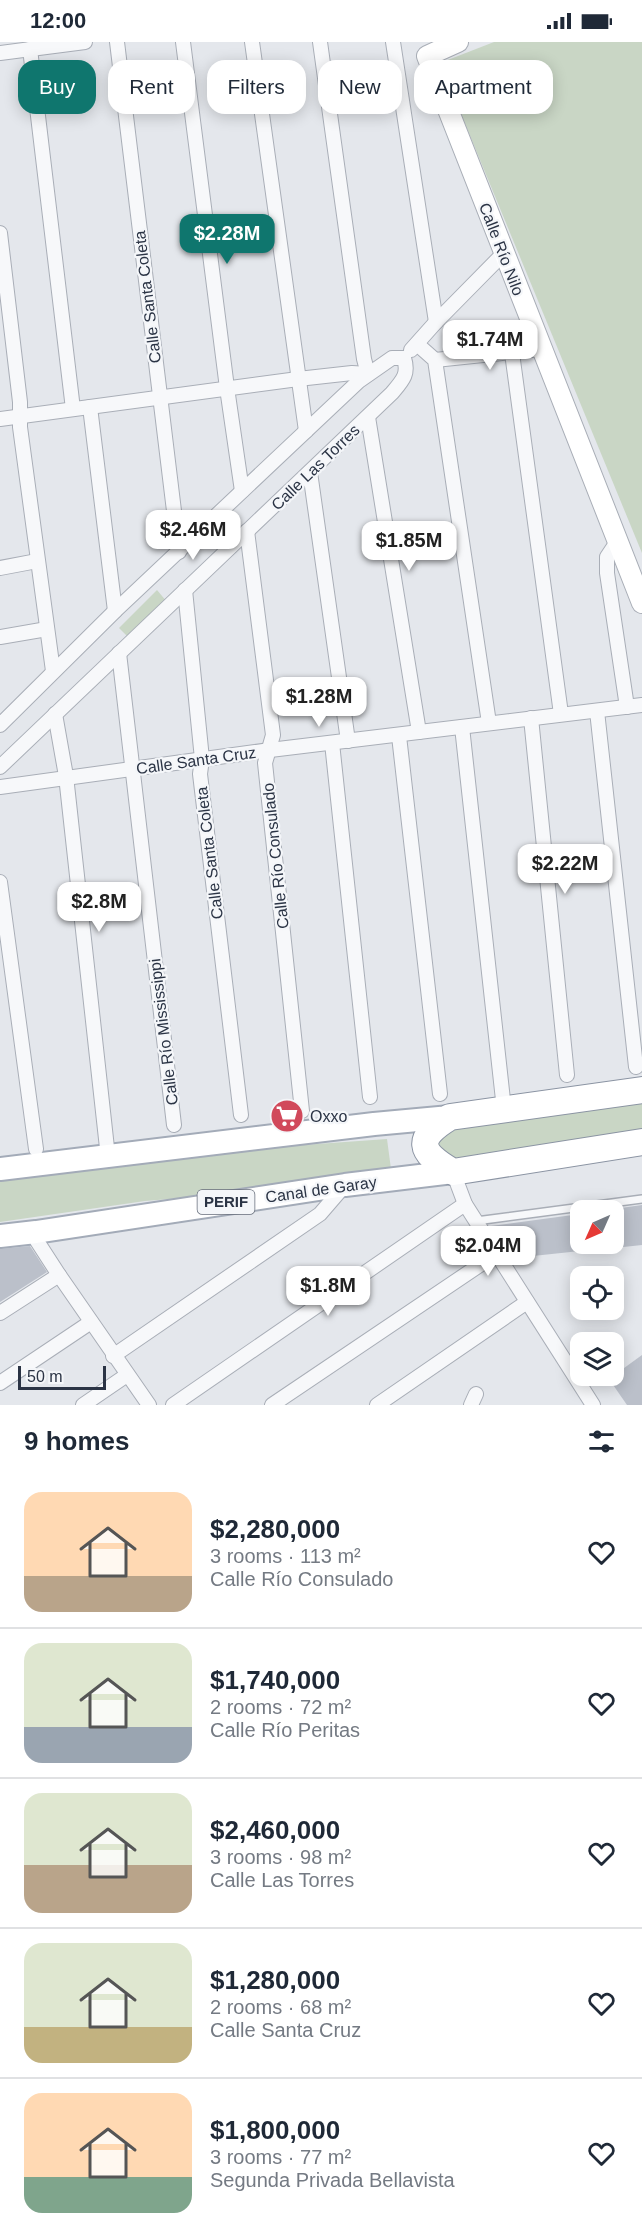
<!DOCTYPE html>
<meta charset="utf-8">
<style>
:root{--surface:#fff;--page:#f2f2f3;--text:#1f2937;--muted:#747a83;--line:#e0e1e3;--accent:#0f766e}
body{margin:0;font-family:Arial,sans-serif;background:var(--page);color:var(--text);height:100vh;display:flex;flex-direction:column;font-size:22px;white-space:nowrap}
*{box-sizing:border-box;margin:0}
p{font-size:20px;color:var(--muted)}
.icon{flex:none;width:33px;height:33px;fill:none;stroke:currentColor;stroke-width:2;stroke-linecap:round;stroke-linejoin:round}
.map{position:relative;height:1363px;overflow:hidden}
.sheet{display:flex;flex-direction:column;background:var(--surface);flex:1}
.sheet>*{flex:none}
.guide{position:absolute;left:18px;top:18px;width:606px;height:54px;display:flex;gap:12px}
.needle{width:39px;rotate:225deg}
.controls{position:absolute;left:570px;top:1158px;display:grid;gap:12px}
.controls a{display:grid;place-items:center;width:54px;height:54px;border-radius:12px;background:var(--surface);box-shadow:0 3px 15px #0003;font-size:30px}
.scale{position:absolute;left:18px;bottom:15px;width:88px;box-sizing:border-box;padding-left:6px;border:3px solid #2b3445;border-top:0;font-size:16px;line-height:21px;white-space:nowrap;color:#2b3445;-webkit-text-stroke:4px #f4f6f9;paint-order:stroke}
.price{position:absolute;translate:-50% -51px;padding:0 14px;border-radius:12px;background:#fff;color:#222;font-size:20px;line-height:39px;filter:drop-shadow(0 2px 3px #0008)}
.price::after{content:'';position:absolute;left:50%;top:36px;width:18px;height:14px;margin-left:-9px;background:inherit;clip-path:polygon(0 0,100% 0,50% 100%)}
.price.current{background:var(--accent);color:#fff}
ul{padding:0;list-style:none}
li{display:flex;align-items:center;gap:18px;height:150px;padding:0 24px}
li+li{border-top:2px solid var(--line)}
li span{display:grid;place-items:center;flex:none;width:168px;height:120px;border-radius:18px;color:#555}
li>.icon{margin-inline-start:auto}
span .icon{width:72px;height:72px;fill:#fffc;stroke-width:1}
li b{font-size:26px}
h2{display:flex;justify-content:space-between;align-items:center;height:72px;padding:0 24px;font-size:26px}
.pill{padding:0 21px;border-radius:18px;background:var(--surface);box-shadow:0 3px 15px #0003;font-size:21px;line-height:54px}
.pill.current{background:var(--accent);color:#fff}
.status{display:flex;justify-content:space-between;align-items:center;height:42px;padding:0 30px;background:var(--surface);direction:ltr}
.status svg{height:16px;fill:currentColor}
.map>svg:first-child{display:block}
.green{fill:#c9d6c5}
.building{fill:#bbc0ca}
.lines{fill:none;stroke-linecap:round;stroke-linejoin:round}
.lane-casing{stroke:#a9aeb7;stroke-width:10}
.street-casing{stroke:#a9aeb7;stroke-width:16}
.secondary-casing{stroke:#a9aeb7;stroke-width:22}
.primary-casing{stroke:#a3abb8;stroke-width:26}
.highway-casing{stroke:#8b94a3;stroke-width:28}
.lane{stroke:#f7f8fa;stroke-width:7}
.street{stroke:#f7f8fa;stroke-width:14}
.secondary{stroke:#fff;stroke-width:20}
.primary{stroke:#fff;stroke-width:22}
.highway{stroke:#fff;stroke-width:26}
.labels{text-anchor:middle;stroke-width:4.5;stroke-linejoin:round;paint-order:stroke}
.shield{fill:#f4f6f9;stroke:#676e7b;stroke-width:1.5}
.shield-label{font-size:15px;font-weight:bold;fill:#2b3445}
.street-label{font-size:16px;fill:#2b3445;stroke:#f4f6f9}
.poi-label{font-size:16px;fill:#2b3445;stroke:#f4f6f9;text-anchor:start}
</style>
<div class="status"><b>12:00</b><svg viewBox="0 0 49 12"><path d="M0 12V9h3v3zM5 12V6h3v6zM10 12V3h3v9zM15 12V0h3v12zM26 1h20v11H26zM47 4h2v5h-2z"/></svg></div>
<div class="map">
<svg width="642" height="1363" viewBox="0 0 642 1363">
<rect width="100%" height="100%" fill="#e4e7ec"/>
<g class="green">
<path d="M 494,0 L 642,0 L 642,511 L 440,21 Z"/>
<path d="M 157,548 L 167,560 L 130,597 L 119,586 Z"/>
<path d="M 642,1060 L 642,1091 L 446,1120 L 438,1114 L 435,1094 L 444,1089 Z"/>
<path d="M 387,1097 L 391,1127 L 255,1150 L 145,1159 L 0,1180 L 0,1139 L 248,1107 Z"/>
</g>
<g class="building">
<path d="M 642,1163 L 642,1203 L 614,1206 L 614,1167 Z"/>
<path d="M 580,1172 L 580,1209 L 514,1216 L 491,1184 Z"/>
<path d="M 30,1204 L 47,1230 L 0,1260 L 0,1207 Z"/>
<path d="M 642,1313 L 642,1363 L 627,1363 L 609,1337 Z"/>
</g>
<g class="lines">
<g class="lane-casing">
<path id="lane" d="M 476,1179 L 642,1157"/>
</g>
<g class="street-casing">
<g id="street">
<path d="M 117,0 L 179,510"/>
<path d="M 183,0 L 227,346 L 242,449"/>
<path d="M 252,0 L 306,389"/>
<path d="M 320,0 L 364,317 L 368,332"/>
<path d="M 393,0 L 436,280"/>
<path d="M 30,7 L 73,367"/>
<path d="M 0,11 L 85,0"/>
<path d="M 0,191 L 20,360 L 20,385 L 53,629"/>
<path d="M 417,302 L 435,318 L 489,681"/>
<path d="M 411,308 L 436,280 L 503,212"/>
<path d="M 512,311 L 561,672"/>
<path d="M 435,318 L 541,307"/>
<path d="M 90,365 L 115,569"/>
<path d="M 368,375 L 419,690"/>
<path d="M 0,377 L 298,337 L 352,331 L 368,332"/>
<path d="M 310,430 L 348,699"/>
<path d="M 247,489 L 273,693 L 265,721 L 302,1069"/>
<path d="M 617,500 L 607,515 L 607,531 L 627,665"/>
<path d="M 0,526 L 37,519"/>
<path d="M 185,548 L 202,717 L 200,732 L 241,1073"/>
<path d="M 0,595 L 47,587"/>
<path d="M 119,611 L 174,1083"/>
<path d="M 597,669 L 636,1025"/>
<path d="M 55,672 L 66,734 L 108,1115"/>
<path d="M 531,676 L 567,1033"/>
<path d="M 0,683 L 115,569 L 359,339 L 392,316 L 404,316"/>
<path d="M 462,685 L 504,1067"/>
<path d="M 399,694 L 440,1052"/>
<path d="M 332,701 L 370,1055"/>
<path d="M 0,725 L 392,351 C 403,338 409,332 404,316"/>
<path d="M 0,745 L 270,708 L 642,663"/>
<path d="M 0,840 L 36,1107"/>
<path d="M 453,1130 L 465,1162 L 593,1363"/>
<path d="M 36,1190 L 37,1199 L 59,1233 L 149,1363"/>
<path d="M 0,1271 L 59,1233"/>
<path d="M 113,1314 L 320,1172 L 345,1143"/>
<path d="M 0,1341 L 91,1280"/>
<path d="M 83,1363 L 127,1333"/>
<path d="M 173,1363 L 465,1162"/>
<path d="M 272,1363 L 496,1212"/>
<path d="M 377,1363 L 527,1260"/>
<path d="M 471,1363 L 476,1352"/>
</g>
</g>
<g class="secondary-casing">
<path id="secondary" d="M 458,0 L 427,14 L 642,561"/>
</g>
<g class="primary-casing">
<g id="primary">
<path d="M 0,1127 L 374,1082 L 450,1075"/>
<path d="M 0,1194 L 36,1190 L 345,1143 L 453,1130"/>
</g>
</g>
<g class="highway-casing">
<path id="highway" d="M 642,1048 L 450,1075 C 415,1096 418,1110 453,1130 L 642,1100"/>
</g>
<use href="#lane" class="lane"/>
<use href="#street" class="street"/>
<use href="#secondary" class="secondary"/>
<use href="#primary" class="primary"/>
<use href="#highway" class="highway"/>
</g>
<defs>
<g id="supermarket-disc" transform="scale(1.725)"><circle r="9.5" fill="#d1495b" stroke="#f4f6f9"/><path d="M-6-5.5h2.5l.6 2H6L4.5 2H-2.5L-4.4-4H-6ZM-1.5 3.2a1.3 1.3 0 1 0 .1 0ZM3 3.2a1.3 1.3 0 1 0 .1 0Z" fill="#fff"/></g>
</defs>
<g fill-rule="evenodd">
<use href="#supermarket-disc" x="287" y="1074"/>
</g>
<g class="labels">
<rect class="shield" x="197.5" y="1148" width="57" height="24" rx="4.5"/>
<g class="shield-label">
<text x="226" y="1165">PERIF</text>
</g>
<g class="street-label">
<text transform="translate(502 207) rotate(69)" y="6">Calle Río Nilo</text>
<text transform="translate(147 255) rotate(-97)" y="6">Calle Santa Coleta</text>
<text transform="translate(315 425) rotate(-44)" y="6">Calle Las Torres</text>
<text transform="translate(196 718) rotate(-8)" y="6">Calle Santa Cruz</text>
<text transform="translate(209 811) rotate(-97)" y="6">Calle Santa Coleta</text>
<text transform="translate(275 814) rotate(-96)" y="6">Calle Río Consulado</text>
<text transform="translate(163 990) rotate(-97)" y="6">Calle Río Mississippi</text>
<text transform="translate(321 1147) rotate(-8)" y="6">Canal de Garay</text>
</g>
<g class="poi-label">
<text x="310" y="1080">Oxxo</text>
</g>
</g>
</svg>
<div class="controls">
<a><svg class="needle" viewBox="-14 -14 28 28"><path d="M0-13l5 13h-10z" fill="#e53935"/><path d="M0 13l5-13h-10z" fill="#747a83"/></svg></a>
<a><svg class="icon" aria-label="locate" viewBox="0 0 24 24"><circle cx="12" cy="12" r="6"/><path d="M12 2v4M12 18v4M2 12h4M18 12h4"/></svg></a>
<a><svg class="icon" aria-label="layers" viewBox="0 0 24 24"><path d="M12 4l9 5-9 5-9-5zM3 14l9 5 9-5"/></svg></a>
</div>
<div class="scale">50 m</div>
<b class="price current" style="left:227px;top:223px">$2.28M</b>
<b class="price" style="left:490px;top:329px">$1.74M</b>
<b class="price" style="left:193px;top:519px">$2.46M</b>
<b class="price" style="left:409px;top:530px">$1.85M</b>
<b class="price" style="left:319px;top:686px">$1.28M</b>
<b class="price" style="left:565px;top:853px">$2.22M</b>
<b class="price" style="left:99px;top:891px">$2.8M</b>
<b class="price" style="left:488px;top:1235px">$2.04M</b>
<b class="price" style="left:328px;top:1275px">$1.8M</b>
<div class="guide">
<a class="pill current">Buy</a>
<a class="pill">Rent</a>
<a class="pill">Filters</a>
<a class="pill">New</a>
<a class="pill">Apartment</a>
</div>
</div>
<section class="sheet">
<h2>9 homes<svg class="icon" aria-label="filters" viewBox="0 0 24 24"><path d="M4 7h16M4 17h16"/><circle cx="9" cy="7" r="2"/><circle cx="15" cy="17" r="2"/></svg></h2>
<ul>
<li><span style="background:linear-gradient(#ffd9b3 70%,#b9a48a 0)"><svg class="icon" aria-label="home" viewBox="0 0 24 24"><path d="M3 11l9-7 9 7M6 9v11h12V9"/></svg></span><div><b>$2,280,000</b><p>3 rooms · 113 m²</p><p>Calle Río Consulado</p></div><svg class="icon" aria-label="heart" viewBox="0 0 24 24"><path d="M12 20l-8-8c-3-5 5-10 8-4 3-6 11-1 8 4z"/></svg></li>
<li><span style="background:linear-gradient(#dfe7d0 70%,#9aa5b1 0)"><svg class="icon" aria-label="home" viewBox="0 0 24 24"><path d="M3 11l9-7 9 7M6 9v11h12V9"/></svg></span><div><b>$1,740,000</b><p>2 rooms · 72 m²</p><p>Calle Río Peritas</p></div><svg class="icon" aria-label="heart" viewBox="0 0 24 24"><path d="M12 20l-8-8c-3-5 5-10 8-4 3-6 11-1 8 4z"/></svg></li>
<li><span style="background:linear-gradient(#dfe7d0 60%,#b9a48a 0)"><svg class="icon" aria-label="home" viewBox="0 0 24 24"><path d="M3 11l9-7 9 7M6 9v11h12V9"/></svg></span><div><b>$2,460,000</b><p>3 rooms · 98 m²</p><p>Calle Las Torres</p></div><svg class="icon" aria-label="heart" viewBox="0 0 24 24"><path d="M12 20l-8-8c-3-5 5-10 8-4 3-6 11-1 8 4z"/></svg></li>
<li><span style="background:linear-gradient(#dfe7d0 70%,#c2b280 0)"><svg class="icon" aria-label="home" viewBox="0 0 24 24"><path d="M3 11l9-7 9 7M6 9v11h12V9"/></svg></span><div><b>$1,280,000</b><p>2 rooms · 68 m²</p><p>Calle Santa Cruz</p></div><svg class="icon" aria-label="heart" viewBox="0 0 24 24"><path d="M12 20l-8-8c-3-5 5-10 8-4 3-6 11-1 8 4z"/></svg></li>
<li><span style="background:linear-gradient(#ffd9b3 70%,#7fa58c 0)"><svg class="icon" aria-label="home" viewBox="0 0 24 24"><path d="M3 11l9-7 9 7M6 9v11h12V9"/></svg></span><div><b>$1,800,000</b><p>3 rooms · 77 m²</p><p>Segunda Privada Bellavista</p></div><svg class="icon" aria-label="heart" viewBox="0 0 24 24"><path d="M12 20l-8-8c-3-5 5-10 8-4 3-6 11-1 8 4z"/></svg></li>
</ul>
</section>
